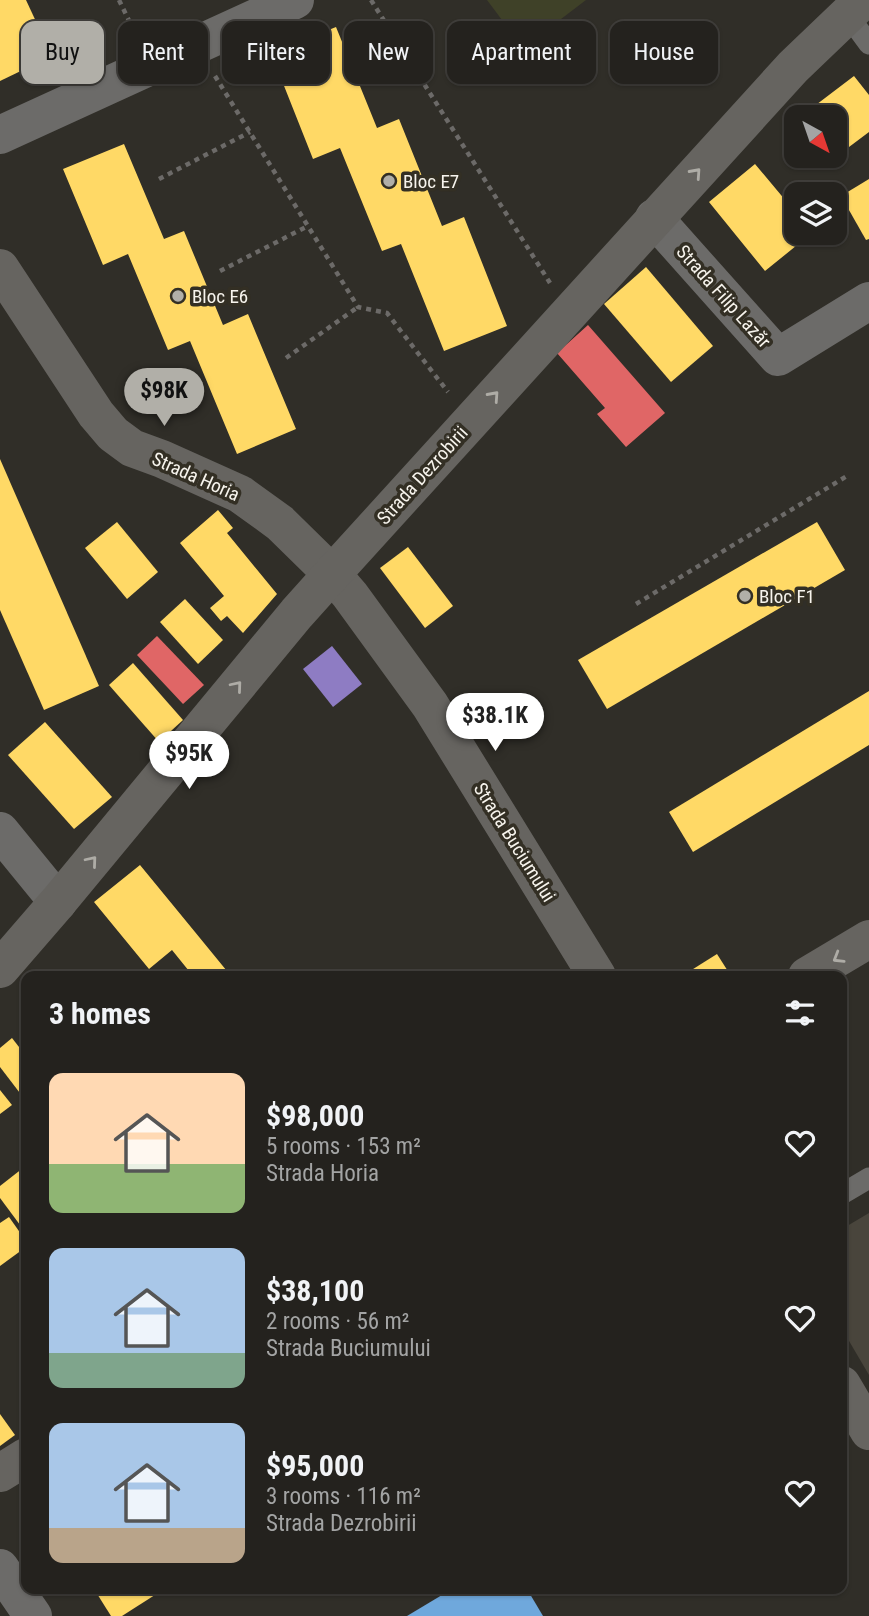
<!DOCTYPE html>
<meta charset="utf-8">
<style>
:root{--surface:#24221e;--page:#2c2a27;--text:#f1f3f6;--muted:#a3a4a4;--line:#413f3c;--accent:#b1afa8}
body{margin:0;font-family:"Roboto Condensed",sans-serif;background:var(--page);color:var(--text);height:100vh;display:flex;flex-direction:column;font-size:26px;white-space:nowrap}
*{box-sizing:border-box;margin:0}
p{font-size:23px;color:var(--muted)}
.icon{flex:none;width:38px;height:38px;fill:none;stroke:currentColor;stroke-width:2;stroke-linecap:round;stroke-linejoin:round}
.map{position:relative;flex:1;overflow:hidden}
.side{position:absolute;left:21px;top:971px;width:826px;height:623px;display:flex;flex-direction:column;background:var(--surface);border-radius:14px;box-shadow:0 2px 5px #0004,0 0 0 2px var(--line)}
.side>*{flex:none}
.banner{position:absolute;left:21px;top:21px;width:828px;height:63px;display:flex;gap:14px}
.needle{width:46px;rotate:140deg}
.buttons{position:absolute;left:784px;top:105px;display:grid;gap:14px}
.buttons a{display:grid;place-items:center;width:63px;height:63px;border-radius:14px;background:var(--surface);box-shadow:0 2px 5px #0004,0 0 0 2px var(--line);font-size:35px}
.price{position:absolute;translate:-50% -60px;padding:0 16px;border-radius:24px;background:#fff;color:#222;font-size:23px;line-height:46px;filter:drop-shadow(0 2px 4px #0008)}
.price::after{content:'';position:absolute;left:50%;top:42px;width:21px;height:16px;margin-left:-10px;background:inherit;clip-path:polygon(0 0,100% 0,50% 100%)}
.price.on{background:var(--accent);color:#111}
ul{padding:0;list-style:none}
li{display:flex;align-items:center;gap:21px;height:175px;padding:0 28px}
li span{display:grid;place-items:center;flex:none;width:196px;height:140px;border-radius:14px;color:#555}
li>.icon{margin-inline-start:auto}
span .icon{width:84px;height:84px;fill:#fffc;stroke-width:1}
li b{font-size:30px}
h2{display:flex;justify-content:space-between;align-items:center;height:84px;padding:0 28px;font-size:30px}
.tag{padding:0 24px;border-radius:14px;background:var(--surface);box-shadow:0 2px 5px #0004,0 0 0 2px var(--line);font-size:24px;line-height:63px}
.tag.on{background:var(--accent);color:#111}
.map>svg:first-child{display:block}
.green{fill:#3f4128}
.homes{fill:#ffd966}
.shops{fill:#e06666}
.offices{fill:#8e7cc3}
.schools{fill:#6fa8dc}
.building{fill:#49453c}
.lines{fill:none;stroke-linecap:round;stroke-linejoin:round}
.path{stroke:#6c6a68;stroke-width:4.5;stroke-dasharray:5 5;stroke-linecap:butt}
.lane{stroke:#6c6b69;stroke-width:21}
.street{stroke:#6c6b69;stroke-width:38}
.secondary{stroke:#666460;stroke-width:38}
.oneway{stroke:#aeaca6}
.poi-dot{fill:#b1afa8;stroke:#332f24;stroke-width:2.5}
.labels{text-anchor:middle;stroke-width:7;stroke-linejoin:round;paint-order:stroke}
.poi-label{font-size:19px;fill:#f7f4ed;stroke:#332f24;text-anchor:start}
.street-label{font-size:19px;fill:#f7f4ed;stroke:#332f24}
</style>
<div class="map">
<svg width="869" height="1616" viewBox="0 0 869 1616">
<rect width="100%" height="100%" fill="#302e28"/>
<path class="green" d="M 487,0 L 586,0 L 523,48 Z"/>
<g class="homes">
<path d="M 0,0 L 26,0 L 52,56 L 0,81 Z"/>
<path d="M 336,27 L 377,128 L 399,119 L 442,226 L 464,217 L 507,326 L 444,351 L 401,244 L 382,251 L 340,148 L 313,159 L 271,53 Z"/>
<path d="M 854,76 L 869,95 L 869,132 L 833,159 L 831,156 L 835,156 L 835,117 L 800,117 Z"/>
<path d="M 124,144 L 164,239 L 184,231 L 223,325 L 248,314 L 296,429 L 237,454 L 190,341 L 168,350 L 128,254 L 103,265 L 63,169 Z"/>
<path d="M 755,164 L 796,213 L 796,233 L 812,233 L 765,271 L 709,202 Z"/>
<path d="M 869,179 L 869,239 L 866,240 L 841,196 Z"/>
<path d="M 646,267 L 713,346 L 671,382 L 604,304 Z"/>
<path d="M 0,459 L 99,686 L 44,710 L 0,610 Z"/>
<path d="M 218,510 L 233,528 L 227,533 L 277,594 L 243,633 L 227,616 L 221,621 L 210,608 L 224,596 L 180,543 Z"/>
<path d="M 117,522 L 158,572 L 127,599 L 85,548 Z"/>
<path d="M 817,522 L 845,570 L 607,709 L 578,660 Z"/>
<path d="M 408,547 L 453,606 L 425,628 L 380,568 Z"/>
<path d="M 185,599 L 223,640 L 198,664 L 160,622 Z"/>
<path d="M 133,663 L 183,720 L 159,742 L 109,685 Z"/>
<path d="M 869,691 L 869,745 L 693,852 L 669,812 Z"/>
<path d="M 45,722 L 112,797 L 74,829 L 8,755 Z"/>
<path d="M 140,865 L 195,932 L 231,976 L 193,976 L 172,950 L 149,969 L 94,902 Z"/>
<path d="M 717,954 L 731,976 L 682,976 Z"/>
<path d="M 12,1038 L 26,1056 L 26,1101 L 0,1067 L 0,1048 Z"/>
<path d="M 0,1090 L 12,1105 L 0,1114 Z"/>
<path d="M 23,1168 L 26,1172 L 26,1233 L 0,1198 L 0,1186 Z"/>
<path d="M 9,1217 L 26,1241 L 26,1247 L 0,1266 L 0,1223 Z"/>
<path d="M 0,1414 L 15,1435 L 0,1446 Z"/>
<path d="M 94,1589 L 156,1589 L 158,1593 L 122,1616 L 111,1616 Z"/>
</g>
<g class="shops">
<path d="M 588,325 L 665,413 L 626,447 L 597,414 L 605,408 L 557,353 Z"/>
<path d="M 157,636 L 204,685 L 183,704 L 137,655 Z"/>
</g>
<path class="offices" d="M 332,646 L 362,684 L 333,707 L 303,669 Z"/>
<path class="schools" d="M 452,1589 L 527,1589 L 543,1616 L 407,1616 Z"/>
<path class="building" d="M 869,1213 L 869,1375 L 842,1329 L 842,1229 Z"/>
<g class="lines">
<g class="path">
<path d="M 119,0 L 135,33"/>
<path d="M 371,0 L 550,283"/>
<path d="M 215,76 L 358,307 L 387,313 L 448,392"/>
<path d="M 159,179 L 250,132"/>
<path d="M 220,271 L 308,226"/>
<path d="M 286,358 L 358,307"/>
<path d="M 636,604 L 847,476"/>
</g>
<g class="lane">
<path d="M 847,14 L 869,44"/>
<path d="M 842,1194 L 869,1178"/>
</g>
<g class="street">
<path d="M 0,135 L 295,0"/>
<path d="M 654,218 L 778,357 L 869,301"/>
<path d="M 0,831 L 58,902"/>
<path d="M 0,1568 L 33,1616"/>
</g>
<g class="secondary">
<path d="M 0,268 L 96,414 L 113,434 L 132,448 L 162,459 L 240,494 L 280,523 L 332,574 L 350,595 L 430,705 L 597,976"/>
<path d="M 0,969 L 58,902 L 297,613 L 332,574 L 793,67 L 863,0"/>
<path d="M 807,976 L 869,939"/>
<path d="M 842,1385 L 869,1431"/>
<path d="M 0,1473 L 26,1457"/>
</g>
</g>
<defs><path id="oneway-chevron" d="M-2-3.5L2.5 0L-2 3.5" fill="none" stroke-width="1.6" stroke-linecap="round" stroke-linejoin="round" transform="scale(1.75)"/></defs>
<g class="oneway">
<use href="#oneway-chevron" transform="translate(696 173) rotate(-48)"/>
<use href="#oneway-chevron" transform="translate(494 396) rotate(-48)"/>
<use href="#oneway-chevron" transform="translate(237 686) rotate(-50)"/>
<use href="#oneway-chevron" transform="translate(92 861) rotate(-50)"/>
<use href="#oneway-chevron" transform="translate(838 958) rotate(149)"/>
</g>
<g class="poi-dot">
<circle cx="389" cy="181" r="7"/>
<circle cx="178" cy="296" r="7"/>
<circle cx="745" cy="596" r="7"/>
</g>
<g class="labels">
<g class="poi-label">
<text x="403" y="188">Bloc E7</text>
<text x="192" y="303">Bloc E6</text>
<text x="759" y="603">Bloc F1</text>
</g>
<g class="street-label">
<text transform="translate(724 296) rotate(48)" y="7">Strada Filip Lazăr</text>
<text transform="translate(422 475) rotate(-48)" y="7">Strada Dezrobirii</text>
<text transform="translate(196 476) rotate(24)" y="7">Strada Horia</text>
<text transform="translate(515 842) rotate(58)" y="7">Strada Buciumului</text>
</g>
</g>
</svg>
<div class="buttons">
<a><svg class="needle" viewBox="-14 -14 28 28"><path d="M0-13l5 13h-10z" fill="#e53935"/><path d="M0 13l5-13h-10z" fill="#a3a4a4"/></svg></a>
<a><svg class="icon" aria-label="layers" viewBox="0 0 24 24"><path d="M12 4l9 5-9 5-9-5zM3 14l9 5 9-5"/></svg></a>
</div>
<b class="price on" style="left:164px;top:428px">$98K</b>
<b class="price" style="left:495px;top:753px">$38.1K</b>
<b class="price" style="left:189px;top:791px">$95K</b>
<div class="banner">
<a class="tag on">Buy</a>
<a class="tag">Rent</a>
<a class="tag">Filters</a>
<a class="tag">New</a>
<a class="tag">Apartment</a>
<a class="tag">House</a>
</div>
<section class="side">
<h2>3 homes<svg class="icon" aria-label="filters" viewBox="0 0 24 24"><path d="M4 7h16M4 17h16"/><circle cx="9" cy="7" r="2"/><circle cx="15" cy="17" r="2"/></svg></h2>
<ul>
<li><span style="background:linear-gradient(#ffd9b3 65%,#8fb573 0)"><svg class="icon" aria-label="home" viewBox="0 0 24 24"><path d="M3 11l9-7 9 7M6 9v11h12V9"/></svg></span><div><b>$98,000</b><p>5 rooms · 153 m²</p><p>Strada Horia</p></div><svg class="icon" aria-label="heart" viewBox="0 0 24 24"><path d="M12 20l-8-8c-3-5 5-10 8-4 3-6 11-1 8 4z"/></svg></li>
<li><span style="background:linear-gradient(#a9c7e8 75%,#7fa58c 0)"><svg class="icon" aria-label="home" viewBox="0 0 24 24"><path d="M3 11l9-7 9 7M6 9v11h12V9"/></svg></span><div><b>$38,100</b><p>2 rooms · 56 m²</p><p>Strada Buciumului</p></div><svg class="icon" aria-label="heart" viewBox="0 0 24 24"><path d="M12 20l-8-8c-3-5 5-10 8-4 3-6 11-1 8 4z"/></svg></li>
<li><span style="background:linear-gradient(#a9c7e8 75%,#b9a48a 0)"><svg class="icon" aria-label="home" viewBox="0 0 24 24"><path d="M3 11l9-7 9 7M6 9v11h12V9"/></svg></span><div><b>$95,000</b><p>3 rooms · 116 m²</p><p>Strada Dezrobirii</p></div><svg class="icon" aria-label="heart" viewBox="0 0 24 24"><path d="M12 20l-8-8c-3-5 5-10 8-4 3-6 11-1 8 4z"/></svg></li>
</ul>
</section>
</div>
